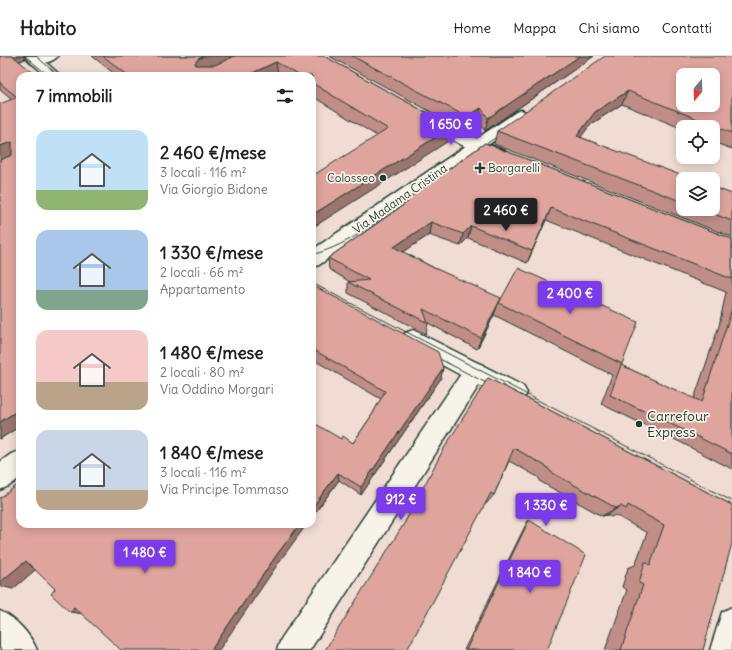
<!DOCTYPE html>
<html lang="it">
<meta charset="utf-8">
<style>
:root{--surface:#fff;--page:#f2f2f2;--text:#202124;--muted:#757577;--line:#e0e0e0;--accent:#7c3aed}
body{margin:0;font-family:Delius,sans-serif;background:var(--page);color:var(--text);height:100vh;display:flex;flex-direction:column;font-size:15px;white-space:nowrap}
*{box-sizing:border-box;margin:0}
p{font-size:13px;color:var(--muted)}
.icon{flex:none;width:22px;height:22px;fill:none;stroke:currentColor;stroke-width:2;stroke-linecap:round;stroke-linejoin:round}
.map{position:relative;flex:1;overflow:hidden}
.panel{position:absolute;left:16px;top:16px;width:300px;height:456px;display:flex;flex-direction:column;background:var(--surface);border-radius:12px;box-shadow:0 2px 10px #0003}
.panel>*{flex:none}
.needle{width:26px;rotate:199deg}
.buttons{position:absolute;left:676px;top:12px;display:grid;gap:8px}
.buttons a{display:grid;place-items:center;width:44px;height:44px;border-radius:8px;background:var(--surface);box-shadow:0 2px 10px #0003;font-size:20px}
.price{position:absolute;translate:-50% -34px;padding:0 9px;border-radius:4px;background:var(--accent);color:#fff;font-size:13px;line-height:26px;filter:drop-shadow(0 1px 2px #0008)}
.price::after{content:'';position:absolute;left:50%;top:24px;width:12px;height:9px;margin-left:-6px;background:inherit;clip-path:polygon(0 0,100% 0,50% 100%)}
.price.active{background:#222;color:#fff}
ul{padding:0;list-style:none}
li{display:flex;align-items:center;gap:12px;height:100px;padding:0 20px}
li span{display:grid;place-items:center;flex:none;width:112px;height:80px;border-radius:12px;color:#555}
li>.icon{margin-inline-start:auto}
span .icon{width:48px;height:48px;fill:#fffc;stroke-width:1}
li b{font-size:17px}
h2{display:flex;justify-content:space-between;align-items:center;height:48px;padding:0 20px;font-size:17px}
header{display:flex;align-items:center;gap:24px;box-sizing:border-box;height:56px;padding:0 20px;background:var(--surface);border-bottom:1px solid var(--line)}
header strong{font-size:19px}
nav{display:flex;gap:22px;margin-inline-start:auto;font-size:14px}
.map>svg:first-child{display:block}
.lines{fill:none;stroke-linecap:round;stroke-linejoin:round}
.street-casing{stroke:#1f3d34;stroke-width:3}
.secondary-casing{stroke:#1f3d34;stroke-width:3}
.street{fill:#f7f3e8;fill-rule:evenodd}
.secondary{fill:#f7f3e8;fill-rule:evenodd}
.tram{stroke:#1f3d34;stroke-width:1}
.wall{fill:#c08e87;stroke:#1f3d34;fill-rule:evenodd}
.shaded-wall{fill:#9c746e;stroke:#1f3d34}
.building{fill:#dfa59d;stroke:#1f3d34;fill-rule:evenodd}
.poi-dot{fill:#1f3d34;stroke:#f7f3e8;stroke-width:1.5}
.labels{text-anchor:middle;stroke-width:3.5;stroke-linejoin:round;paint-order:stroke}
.far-poi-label{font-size:12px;fill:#1f3d34;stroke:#f7f3e8;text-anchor:start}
.far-street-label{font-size:12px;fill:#1f3d34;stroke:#f7f3e8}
.poi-label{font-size:14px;fill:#1f3d34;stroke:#f7f3e8;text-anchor:start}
</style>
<header>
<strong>Habito</strong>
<nav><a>Home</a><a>Mappa</a><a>Chi siamo</a><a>Contatti</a></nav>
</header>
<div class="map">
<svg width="732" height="594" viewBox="0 0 732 594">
<rect width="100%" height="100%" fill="#f0dcd2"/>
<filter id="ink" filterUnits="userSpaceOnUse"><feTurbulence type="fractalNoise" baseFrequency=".025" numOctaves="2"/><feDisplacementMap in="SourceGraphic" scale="8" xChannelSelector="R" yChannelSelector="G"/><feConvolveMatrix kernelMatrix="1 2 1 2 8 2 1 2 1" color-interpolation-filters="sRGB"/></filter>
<g filter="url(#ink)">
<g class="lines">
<g class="street-casing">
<g id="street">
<path d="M 38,0 L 58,0 C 53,6 39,10 32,8 L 30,5 L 32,2 Z"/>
<path d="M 424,56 L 429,58 L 483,86 L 505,95 L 507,99 L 505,103 C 487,107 436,74 419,64 L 416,61 L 419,58 Z"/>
<path d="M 475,306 L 483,309 L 486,316 L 483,323 L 310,594 L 277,594 L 281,583 L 467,309 Z"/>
<path d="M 732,551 L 732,594 L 710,594 L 722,556 Z"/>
<path d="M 0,555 C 16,562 30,578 37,594 L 2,594 L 0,592 Z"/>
</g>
</g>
<g class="secondary-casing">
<g id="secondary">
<path d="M 24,0 L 39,0 L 61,20 L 46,20 Z"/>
<path d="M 521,54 L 526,56 L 529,59 L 526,62 L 319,209 L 312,211 L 312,194 L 516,56 Z"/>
<path d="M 413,274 L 523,330 L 527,337 L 523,344 L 515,347 L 507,344 L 405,289 L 402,283 L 405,277 Z"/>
<path d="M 20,395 L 20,422 L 9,430 L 0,434 L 0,406 L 11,398 Z"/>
</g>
</g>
<use href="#street" class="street"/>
<use href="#secondary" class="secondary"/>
<g class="tram">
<path d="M 25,0 L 49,20"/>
<path d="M 36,0 L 59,20"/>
<path d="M 477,94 L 504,76"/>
<path d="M 312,199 C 352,188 382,162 415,138"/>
<path d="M 312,227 L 732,445"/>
<path d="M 430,298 L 496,332"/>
</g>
</g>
<g class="wall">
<path d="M 0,0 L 24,0 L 25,3 L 20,5 L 20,370 L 0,383 L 12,43 L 0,33 Z"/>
<path d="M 92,0 L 324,0 L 452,71 L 450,84 L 377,80 L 312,40 L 312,20 L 280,20 L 278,19 L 275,20 L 117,20 Z"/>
<path d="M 329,0 L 594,0 L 485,75 L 478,65 L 464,74 Z"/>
<path d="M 732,0 L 732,93 L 713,86 L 713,71 L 683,71 L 683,73 L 622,48 L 590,69 L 580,81 L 683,123 L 683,153 L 713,153 L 732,138 L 732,181 L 494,88 L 497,75 Z"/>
<path d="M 485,87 L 732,183 L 732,413 L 680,386 L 601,348 L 612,319 L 494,259 L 477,293 L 428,267 L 426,278 L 348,237 L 348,226 L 350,226 L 329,213 L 328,202 L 406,147 L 406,144 ZM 546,164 L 726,236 L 719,270 L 694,343 L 621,309 L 622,308 L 403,196 L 429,179 L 460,190 L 468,182 L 527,207 Z"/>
<path d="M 312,229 L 441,322 L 361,439 L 339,424 L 312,461 L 341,383 L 353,387 L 372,359 L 381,343 L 312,303 Z"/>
<path d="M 488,322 L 732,449 L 703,594 L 605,594 L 627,534 L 622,531 L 628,512 L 635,509 L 647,477 L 615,459 L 611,461 L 607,459 L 602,460 L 541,426 L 538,421 L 509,405 L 494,439 L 486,448 L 405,466 Z"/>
<path d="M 529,464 L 547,594 L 464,594 L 527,466 Z"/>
</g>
<g class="shaded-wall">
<path d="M 10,0 L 24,0 L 25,3 L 15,7 Z"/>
<path d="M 204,0 L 235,0 L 201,16 L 195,7 L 198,3 Z"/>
<path d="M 580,0 L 594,0 L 485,75 L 488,62 Z"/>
<path d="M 276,6 L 278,19 L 275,20 L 246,20 Z"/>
<path d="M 628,35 L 622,48 L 590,69 L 572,93 L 577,80 L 595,56 Z"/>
<path d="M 481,52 L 478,65 L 464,74 L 467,61 Z"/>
<path d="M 452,71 L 450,84 L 312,172 L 312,159 Z"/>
<path d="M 12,86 L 20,98 L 0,106 L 0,90 Z"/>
<path d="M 551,152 L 546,164 L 527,207 L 532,195 Z"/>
<path d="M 431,166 L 429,179 L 393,203 L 394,191 Z"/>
<path d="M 471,170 L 468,182 L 460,190 L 463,178 Z"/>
<path d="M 498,248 L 494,259 L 477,293 L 481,282 Z"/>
<path d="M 443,312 L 441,322 L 361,439 L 361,431 Z"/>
<path d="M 20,353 L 20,370 L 0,383 L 0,366 Z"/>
<path d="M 338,417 L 339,424 L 312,461 L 312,452 Z"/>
<path d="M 621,450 L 607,459 L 602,460 L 616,452 Z"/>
<path d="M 300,468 L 307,468 L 282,502 L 219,594 L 211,594 L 278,497 Z"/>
<path d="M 26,505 L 41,509 L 13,533 L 0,530 L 0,526 Z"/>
<path d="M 74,551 L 84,558 L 70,556 Z"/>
</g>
<g class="building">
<path d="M 0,0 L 13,0 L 37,20 L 20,20 L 20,353 L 0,366 L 0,104 L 12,99 L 12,86 L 0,90 L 0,48 L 17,41 L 0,27 Z"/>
<path d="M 103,0 L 204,0 L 198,3 L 195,7 L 196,9 L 215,9 L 235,0 L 324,0 L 452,71 L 312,159 L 312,120 L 388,73 L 312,27 L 312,20 L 300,20 L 276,6 L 246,20 L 129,20 Z"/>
<path d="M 352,0 L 580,0 L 488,62 L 481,52 L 467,61 Z"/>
<path d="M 605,0 L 732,0 L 732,77 L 628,35 L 595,56 L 577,80 L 691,123 L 683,123 L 683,146 L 497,75 ZM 683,19 L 713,19 L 713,49 L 683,49 Z"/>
<path d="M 485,87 L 732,183 L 732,223 L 551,152 L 532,195 L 471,170 L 463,178 L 431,166 L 394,191 L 432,211 L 501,242 L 481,282 L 423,253 L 428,267 L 348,226 L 369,224 L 328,202 L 409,145 L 406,144 Z"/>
<path d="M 713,131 L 732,138 L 732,165 L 701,153 L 713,153 Z"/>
<path d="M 518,212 L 638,266 L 622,308 L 499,247 Z"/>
<path d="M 312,229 L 438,296 L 443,312 L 361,431 L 338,417 L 312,452 L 312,369 L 314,367 L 341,383 L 343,380 L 353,387 L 372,359 L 385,335 L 312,293 Z"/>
<path d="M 732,252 L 732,398 L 692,378 L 610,339 L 621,309 L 702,346 L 730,259 Z"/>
<path d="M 488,322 L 732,449 L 732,487 L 703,594 L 621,594 L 643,529 L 639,527 L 645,506 L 650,509 L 664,469 L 628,449 L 626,453 L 621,450 L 616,452 L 551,416 L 547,411 L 514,392 L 494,439 L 491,437 L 407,594 L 325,594 L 405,466 L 443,394 Z"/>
<path d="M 20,427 L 20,468 L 300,468 L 278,497 L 211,594 L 121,594 L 74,551 L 70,556 L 51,538 L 55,533 L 26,505 L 0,526 L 0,442 Z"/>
<path d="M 529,464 L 586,499 L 547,594 L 466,594 Z"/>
</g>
</g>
<g class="poi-dot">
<path d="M478 106h4v4h4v4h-4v4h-4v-4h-4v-4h4z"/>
<circle cx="383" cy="122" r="4"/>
<circle cx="639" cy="368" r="4"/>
</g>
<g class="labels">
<g class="far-poi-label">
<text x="488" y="116">Borgarelli</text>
<text x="375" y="126" text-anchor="end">Colosseo</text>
</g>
<g class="far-street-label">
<text transform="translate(400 143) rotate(-35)" y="4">Via Madama Cristina</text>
</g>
<g class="poi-label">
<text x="647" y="365">Carrefour<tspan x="647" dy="16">Express</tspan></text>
</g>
</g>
</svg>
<div class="buttons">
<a><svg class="needle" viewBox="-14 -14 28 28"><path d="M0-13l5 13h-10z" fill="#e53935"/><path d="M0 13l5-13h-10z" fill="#757577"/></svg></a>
<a><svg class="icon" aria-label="locate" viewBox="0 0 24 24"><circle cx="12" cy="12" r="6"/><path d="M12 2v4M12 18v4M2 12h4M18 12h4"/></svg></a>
<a><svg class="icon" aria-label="layers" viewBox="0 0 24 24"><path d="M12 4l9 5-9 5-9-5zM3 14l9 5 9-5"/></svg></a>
</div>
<b class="price" style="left:451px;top:90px">1 650 €</b>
<b class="price active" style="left:506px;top:176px">2 460 €</b>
<b class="price" style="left:570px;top:259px">2 400 €</b>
<b class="price" style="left:401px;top:465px">912 €</b>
<b class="price" style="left:546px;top:471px">1 330 €</b>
<b class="price" style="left:145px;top:518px">1 480 €</b>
<b class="price" style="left:530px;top:538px">1 840 €</b>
<section class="panel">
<h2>7 immobili<svg class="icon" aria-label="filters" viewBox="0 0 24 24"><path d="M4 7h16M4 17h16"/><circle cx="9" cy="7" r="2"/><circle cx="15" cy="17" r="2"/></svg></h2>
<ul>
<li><span style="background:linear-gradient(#bfe0f5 75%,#8fb573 0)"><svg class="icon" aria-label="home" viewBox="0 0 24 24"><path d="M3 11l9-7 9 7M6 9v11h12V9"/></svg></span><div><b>2 460 €/mese</b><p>3 locali · 116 m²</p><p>Via Giorgio Bidone</p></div></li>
<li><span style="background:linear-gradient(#a9c7e8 75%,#7fa58c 0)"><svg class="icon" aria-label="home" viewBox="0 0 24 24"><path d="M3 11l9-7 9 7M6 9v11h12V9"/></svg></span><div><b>1 330 €/mese</b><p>2 locali · 66 m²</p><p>Appartamento</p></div></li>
<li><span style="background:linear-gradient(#f6c9c9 65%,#b9a48a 0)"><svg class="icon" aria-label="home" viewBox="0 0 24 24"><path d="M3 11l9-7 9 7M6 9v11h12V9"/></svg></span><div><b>1 480 €/mese</b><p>2 locali · 80 m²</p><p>Via Oddino Morgari</p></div></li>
<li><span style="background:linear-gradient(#c9d6e8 75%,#b9a48a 0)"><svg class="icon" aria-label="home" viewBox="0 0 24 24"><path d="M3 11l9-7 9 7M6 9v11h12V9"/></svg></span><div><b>1 840 €/mese</b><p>3 locali · 116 m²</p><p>Via Principe Tommaso</p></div></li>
</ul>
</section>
</div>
